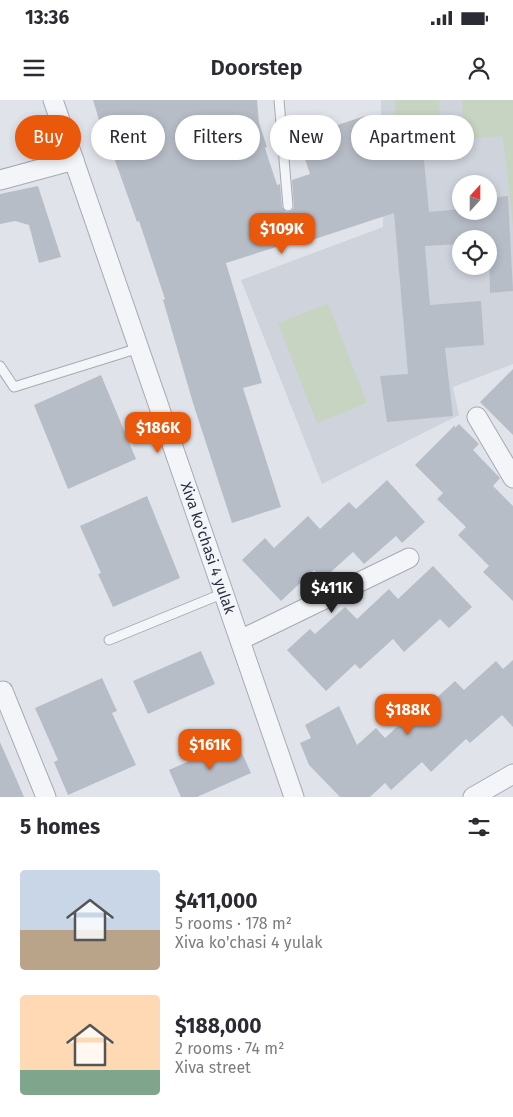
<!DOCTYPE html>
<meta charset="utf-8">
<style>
:root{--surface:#fff;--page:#f7f7f7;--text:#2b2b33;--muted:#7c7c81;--accent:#ea580c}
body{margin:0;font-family:"Fira Sans",sans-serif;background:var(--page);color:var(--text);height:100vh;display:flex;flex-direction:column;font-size:19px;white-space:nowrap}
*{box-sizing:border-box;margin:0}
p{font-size:16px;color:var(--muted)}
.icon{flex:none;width:28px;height:28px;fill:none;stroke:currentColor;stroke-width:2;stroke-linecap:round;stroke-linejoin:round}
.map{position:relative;height:697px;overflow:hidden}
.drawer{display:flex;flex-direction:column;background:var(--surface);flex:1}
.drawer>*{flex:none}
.banner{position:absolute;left:15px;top:15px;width:484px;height:45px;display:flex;gap:10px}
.needle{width:32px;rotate:21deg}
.buttons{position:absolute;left:452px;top:75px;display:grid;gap:10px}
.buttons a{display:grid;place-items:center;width:45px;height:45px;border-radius:50%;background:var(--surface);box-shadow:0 2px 8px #0003;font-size:25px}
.price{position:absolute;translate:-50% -42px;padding:0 11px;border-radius:10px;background:var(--accent);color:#fff;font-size:16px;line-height:32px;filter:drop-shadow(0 1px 2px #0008)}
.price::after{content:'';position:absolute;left:50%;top:30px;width:15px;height:11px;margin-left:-8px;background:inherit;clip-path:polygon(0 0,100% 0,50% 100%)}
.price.active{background:#222;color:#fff}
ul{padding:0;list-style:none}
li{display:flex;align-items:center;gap:15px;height:125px;padding:0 20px}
li span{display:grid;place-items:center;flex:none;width:140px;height:100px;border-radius:5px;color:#555}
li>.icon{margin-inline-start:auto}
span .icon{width:60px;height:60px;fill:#fffc;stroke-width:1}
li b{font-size:21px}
h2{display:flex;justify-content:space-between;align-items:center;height:60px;padding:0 20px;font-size:21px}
.tag{padding:0 18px;border-radius:22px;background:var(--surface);box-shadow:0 2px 8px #0003;font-size:18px;line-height:45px}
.tag.active{background:var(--accent);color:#fff}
.status{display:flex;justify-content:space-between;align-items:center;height:35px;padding:0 25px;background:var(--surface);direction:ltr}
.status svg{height:14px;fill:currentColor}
header{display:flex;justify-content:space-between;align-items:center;height:65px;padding:0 20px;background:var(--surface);font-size:22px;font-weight:600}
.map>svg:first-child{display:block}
.built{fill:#ced3dc;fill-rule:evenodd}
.green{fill:#c6d4c1}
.building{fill:#b7bdc7}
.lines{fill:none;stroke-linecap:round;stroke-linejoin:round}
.service-casing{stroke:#a5abb4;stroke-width:11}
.minor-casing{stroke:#a5abb4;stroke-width:21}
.service{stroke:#f3f5f8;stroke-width:9}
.minor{stroke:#f3f5f8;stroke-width:19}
.labels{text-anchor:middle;stroke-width:4;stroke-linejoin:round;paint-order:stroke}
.street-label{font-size:15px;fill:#283142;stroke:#f0f3f7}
</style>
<div class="status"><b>13:36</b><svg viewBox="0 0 49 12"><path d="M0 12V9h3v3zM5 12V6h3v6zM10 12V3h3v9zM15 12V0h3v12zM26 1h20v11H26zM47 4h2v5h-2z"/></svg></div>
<header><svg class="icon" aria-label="menu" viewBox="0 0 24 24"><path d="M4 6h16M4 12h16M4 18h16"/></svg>Doorstep<svg class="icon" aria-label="person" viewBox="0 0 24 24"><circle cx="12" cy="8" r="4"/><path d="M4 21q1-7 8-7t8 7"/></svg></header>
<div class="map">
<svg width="513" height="697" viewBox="0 0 513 697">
<rect width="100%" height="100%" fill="#e0e4ea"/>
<path class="built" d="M 381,0 L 513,0 L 513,264 L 453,287 L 459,315 L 322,384 L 241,180 L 383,127 ZM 461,84 L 489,84 L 489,111 L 461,111 ZM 461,139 L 489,139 L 489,166 L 461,166 Z"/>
<g class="green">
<path d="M 395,0 L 439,0 L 441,38 L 396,42 Z"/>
<path d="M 462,0 L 513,0 L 513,127 L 503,36 L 464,39 Z"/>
<path d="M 328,204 L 367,303 L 317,323 L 278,223 Z"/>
</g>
<g class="building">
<path d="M 93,0 L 257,0 L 259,23 L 267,47 L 265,48 L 277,85 L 280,84 L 282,107 L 286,112 L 291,111 L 294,108 L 292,80 L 310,74 L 298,38 L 365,16 L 377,53 L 423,49 L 429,112 L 461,109 L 461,111 L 489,111 L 489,98 L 508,96 L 513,191 L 490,193 L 489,139 L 461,139 L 461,144 L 425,146 L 430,205 L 481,201 L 484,245 L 445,248 L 453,316 L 387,322 L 380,276 L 408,274 L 394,113 L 312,140 L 311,136 L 226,163 L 262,283 L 243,288 L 281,407 L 232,423 L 193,303 L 163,200 L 165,199 L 139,121 L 137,122 L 112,52 L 109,53 Z"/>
<path d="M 38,86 L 61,157 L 39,163 L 29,125 L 15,121 L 0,124 L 0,94 Z"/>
<path d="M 513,269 L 513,335 L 480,302 Z"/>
<path d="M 101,275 L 136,359 L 68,389 L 34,305 Z"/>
<path d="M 459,324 L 479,344 L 473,350 L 500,378 L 493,386 L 513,406 L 513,501 L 483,472 L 489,466 L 458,435 L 466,427 L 437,399 L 443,393 L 415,365 L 455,325 L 455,328 Z"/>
<path d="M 387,380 L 425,422 L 402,443 L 396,436 L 364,464 L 353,452 L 323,479 L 314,470 L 281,501 L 242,460 L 265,438 L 274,448 L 308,416 L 320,429 L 349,402 L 356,409 Z"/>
<path d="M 147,396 L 180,478 L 113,507 L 98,474 L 101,473 L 80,426 Z"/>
<path d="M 433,466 L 472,507 L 449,528 L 440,519 L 404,552 L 393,539 L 360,569 L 355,564 L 326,591 L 287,550 L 310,529 L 315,534 L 345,507 L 357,519 L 389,489 L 398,499 Z"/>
<path d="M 201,551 L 215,584 L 148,614 L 133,581 Z"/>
<path d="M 513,560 L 513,627 L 502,615 L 470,643 L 466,639 L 431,672 L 422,662 L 391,690 L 385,683 L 370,697 L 340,697 L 309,665 L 300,643 L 311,638 L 305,625 L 339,606 L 357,645 L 376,628 L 385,638 L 416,609 L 420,613 L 455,581 L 464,590 L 496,561 L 503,569 Z"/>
<path d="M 102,578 L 117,611 L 112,613 L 136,665 L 68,695 L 54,662 L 58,660 L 35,608 Z"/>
<path d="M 236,640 L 251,673 L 197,697 L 181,697 L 169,670 Z"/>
<path d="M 0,642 L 18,683 L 24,697 L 0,697 Z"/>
</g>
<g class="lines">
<g class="service-casing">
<g id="service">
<path d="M 279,0 L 288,106"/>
<path d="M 0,266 L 14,287 L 139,248"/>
<path d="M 109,540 L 224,493"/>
</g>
</g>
<g class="minor-casing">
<g id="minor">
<path id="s1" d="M 53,0 L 294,697"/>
<path d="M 0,80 L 74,60"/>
<path d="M 477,317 L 513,378"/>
<path d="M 240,540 L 409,458"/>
<path d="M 3,591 L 46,697"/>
<path d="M 473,697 L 513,674"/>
</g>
</g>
<use href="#service" class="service"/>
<use href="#minor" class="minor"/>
</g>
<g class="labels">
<g class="street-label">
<text dy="5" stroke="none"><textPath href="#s1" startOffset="474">Xiva ko'chasi 4 yulak</textPath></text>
</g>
</g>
</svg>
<div class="buttons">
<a><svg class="needle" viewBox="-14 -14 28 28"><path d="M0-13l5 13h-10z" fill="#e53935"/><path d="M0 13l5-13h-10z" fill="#7c7c81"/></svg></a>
<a><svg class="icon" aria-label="locate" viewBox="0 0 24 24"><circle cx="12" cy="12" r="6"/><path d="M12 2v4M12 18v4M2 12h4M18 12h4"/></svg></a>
</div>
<b class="price" style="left:282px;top:155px">$109K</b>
<b class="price" style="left:158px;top:354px">$186K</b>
<b class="price active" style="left:332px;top:514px">$411K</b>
<b class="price" style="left:408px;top:636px">$188K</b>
<b class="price" style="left:210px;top:671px">$161K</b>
<div class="banner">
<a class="tag active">Buy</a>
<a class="tag">Rent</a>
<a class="tag">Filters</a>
<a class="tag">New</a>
<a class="tag">Apartment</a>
</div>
</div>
<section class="drawer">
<h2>5 homes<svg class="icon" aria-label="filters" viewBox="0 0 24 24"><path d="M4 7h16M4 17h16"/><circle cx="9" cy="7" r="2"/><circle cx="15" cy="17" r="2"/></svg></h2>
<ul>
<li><span style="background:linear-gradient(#c9d6e8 60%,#b9a48a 0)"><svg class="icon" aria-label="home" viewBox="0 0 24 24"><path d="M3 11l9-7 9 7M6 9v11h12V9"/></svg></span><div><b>$411,000</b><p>5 rooms · 178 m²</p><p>Xiva ko'chasi 4 yulak</p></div></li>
<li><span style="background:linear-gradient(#ffd9b3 75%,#7fa58c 0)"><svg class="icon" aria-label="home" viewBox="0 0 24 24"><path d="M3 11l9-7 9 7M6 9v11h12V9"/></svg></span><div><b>$188,000</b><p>2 rooms · 74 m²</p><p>Xiva street</p></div></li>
</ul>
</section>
